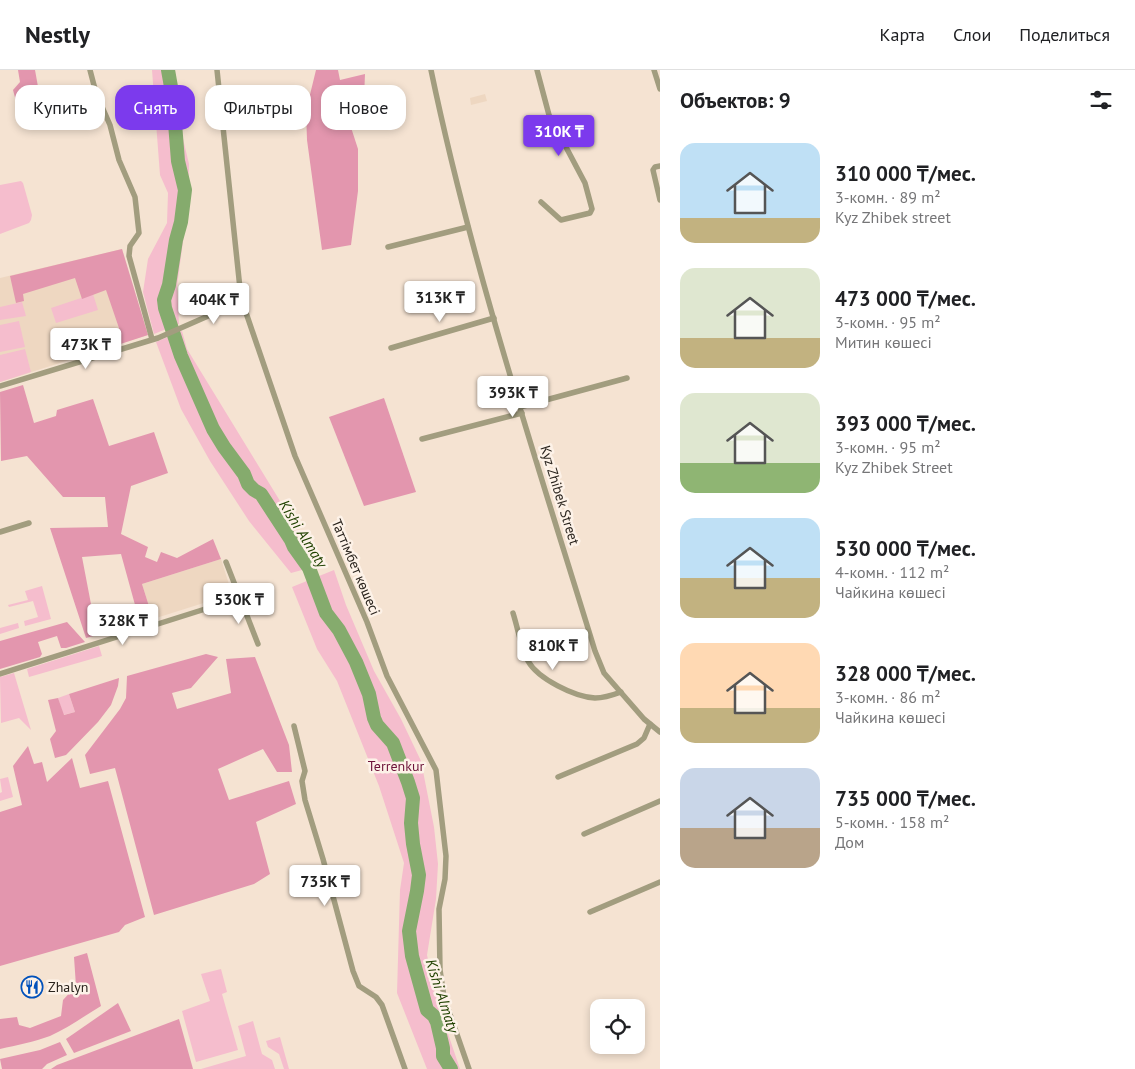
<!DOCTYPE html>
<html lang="ru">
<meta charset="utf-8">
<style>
:root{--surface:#fff;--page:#f6f6f6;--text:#202124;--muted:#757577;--line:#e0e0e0;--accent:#7c3aed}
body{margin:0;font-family:"PT Sans",sans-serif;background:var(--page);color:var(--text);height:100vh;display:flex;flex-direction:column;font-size:19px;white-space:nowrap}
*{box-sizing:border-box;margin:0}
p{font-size:16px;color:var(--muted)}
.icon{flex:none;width:28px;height:28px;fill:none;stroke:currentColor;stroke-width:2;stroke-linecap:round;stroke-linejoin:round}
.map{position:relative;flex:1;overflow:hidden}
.details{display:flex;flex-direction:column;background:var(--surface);width:475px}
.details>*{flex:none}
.top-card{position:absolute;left:15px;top:15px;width:475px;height:45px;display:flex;gap:10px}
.controls{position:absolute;left:590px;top:929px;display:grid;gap:10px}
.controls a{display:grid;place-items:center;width:55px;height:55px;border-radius:10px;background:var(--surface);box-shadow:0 2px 8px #0003;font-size:25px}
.price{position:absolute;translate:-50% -42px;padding:0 11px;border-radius:5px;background:#fff;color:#222;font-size:16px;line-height:32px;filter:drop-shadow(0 1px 2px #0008)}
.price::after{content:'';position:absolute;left:50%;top:30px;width:15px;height:11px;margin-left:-8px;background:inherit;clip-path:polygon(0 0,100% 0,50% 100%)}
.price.active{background:var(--accent);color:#fff}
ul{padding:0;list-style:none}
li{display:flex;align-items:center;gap:15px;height:125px;padding:0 20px}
li span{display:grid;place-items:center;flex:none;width:140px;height:100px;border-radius:15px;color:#555}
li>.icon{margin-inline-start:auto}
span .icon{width:60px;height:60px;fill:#fffc;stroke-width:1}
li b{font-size:21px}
h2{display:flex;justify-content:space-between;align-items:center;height:60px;padding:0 20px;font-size:21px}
.tag{padding:0 18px;border-radius:15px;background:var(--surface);box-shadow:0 2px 8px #0003;font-size:18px;line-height:45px}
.tag.active{background:var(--accent);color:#fff}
header{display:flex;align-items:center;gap:30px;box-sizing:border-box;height:70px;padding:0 25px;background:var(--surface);border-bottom:1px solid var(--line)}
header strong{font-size:24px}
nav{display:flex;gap:28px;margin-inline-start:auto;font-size:18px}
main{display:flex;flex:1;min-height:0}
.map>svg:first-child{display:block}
.built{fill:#eed7c1}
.green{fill:#f5bdcd}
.forest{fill:#e396ae}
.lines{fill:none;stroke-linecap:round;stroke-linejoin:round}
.river{stroke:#85ab6d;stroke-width:14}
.street{stroke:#a29d7f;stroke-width:5.5}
.labels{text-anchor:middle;stroke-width:5;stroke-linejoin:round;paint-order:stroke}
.street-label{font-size:14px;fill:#29231d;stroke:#fdf2e8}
.park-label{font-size:14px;fill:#6e153b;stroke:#fdf2e8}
.poi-label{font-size:14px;fill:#29231d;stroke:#fdf2e8;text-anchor:start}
.water-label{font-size:15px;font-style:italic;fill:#204200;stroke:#fdf2e8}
</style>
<header>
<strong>Nestly</strong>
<nav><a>Карта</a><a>Слои</a><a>Поделиться</a></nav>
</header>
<main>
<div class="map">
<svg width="660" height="999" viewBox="0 0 660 999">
<rect width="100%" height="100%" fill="#f5e3d2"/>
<g class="built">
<path d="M 485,24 L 487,31 L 471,35 L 470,28 Z"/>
<path d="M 122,179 L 148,265 L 0,312 L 0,208 Z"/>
<path d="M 221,489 L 232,524 L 153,549 L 142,514 Z"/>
</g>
<g class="green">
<path d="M 152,0 L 175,0 L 180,56 L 189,94 L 188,135 L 177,216 L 179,254 L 154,264 L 143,222 L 148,189 L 167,153 L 168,123 L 160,105 Z"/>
<path d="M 21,111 L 23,113 L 32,145 L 31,150 L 29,153 L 0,164 L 0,115 Z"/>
<path d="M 93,224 L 98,240 L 56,253 L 51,238 Z"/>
<path d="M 22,232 L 26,246 L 0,250 L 0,237 Z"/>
<path d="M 19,251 L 25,277 L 0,282 L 0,255 Z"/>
<path d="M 182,261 L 187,279 L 299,462 L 313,497 L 291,503 L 249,451 L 210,391 L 181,339 L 156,272 Z"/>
<path d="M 25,279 L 31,302 L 0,312 L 0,285 Z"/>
<path d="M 334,500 L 346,535 L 374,601 L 401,649 L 421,691 L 434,757 L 438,794 L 436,829 L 427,885 L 437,931 L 460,999 L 427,999 L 397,923 L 400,820 L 404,793 L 379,716 L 337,611 L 317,579 L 292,517 Z"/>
<path d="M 42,516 L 51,549 L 25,556 L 24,551 L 38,547 L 33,531 L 9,537 L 8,535 L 28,530 L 25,521 Z"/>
<path d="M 18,553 L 19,558 L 0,564 L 0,558 Z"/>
<path d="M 99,576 L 102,586 L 29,607 L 27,599 Z"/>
<path d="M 14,603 L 31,660 L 19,648 L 1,653 L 0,607 Z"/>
<path d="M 69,624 L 75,642 L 63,645 L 58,628 Z"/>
<path d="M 8,707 L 13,727 L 0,731 L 0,723 L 2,722 L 0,709 Z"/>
<path d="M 221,899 L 227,922 L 222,924 L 238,980 L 196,992 L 182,941 L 210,931 L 201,904 Z"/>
<path d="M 253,951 L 262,984 L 272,990 L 275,999 L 201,999 L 246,986 L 238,956 Z"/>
<path d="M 280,967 L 289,999 L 284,999 L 279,984 L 268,977 L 266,971 Z"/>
</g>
<g class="forest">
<path d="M 18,0 L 35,0 L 44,50 L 23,57 L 13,20 L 20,12 Z"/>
<path d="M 316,0 L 338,0 L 340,10 L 365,4 L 364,28 L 345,39 L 358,79 L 358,121 L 351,175 L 322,180 L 307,70 L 306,41 Z"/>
<path d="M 122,179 L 148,265 L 99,281 L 104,260 L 106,266 L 120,261 L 106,220 L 82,229 L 75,208 L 23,224 L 24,231 L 16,233 L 10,206 Z"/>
<path d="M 23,315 L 34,353 L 56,346 L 57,340 L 93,329 L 109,376 L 154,362 L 168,403 L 131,416 L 121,464 L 148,477 L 145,487 L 157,492 L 161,482 L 177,488 L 213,469 L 221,489 L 142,514 L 153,549 L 140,553 L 121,484 L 82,487 L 95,555 L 121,551 L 125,558 L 86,568 L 50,458 L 108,457 L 105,427 L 63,427 L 27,386 L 1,391 L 0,322 Z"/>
<path d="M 384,328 L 416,422 L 364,436 L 329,347 Z"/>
<path d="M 67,552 L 85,572 L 66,578 L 61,578 L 57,566 L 38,572 L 42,584 L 40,587 L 0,599 L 0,571 Z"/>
<path d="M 206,584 L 218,587 L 191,618 L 172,623 L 177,639 L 231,623 L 226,589 L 255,587 L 289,675 L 292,702 L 277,702 L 263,679 L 218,699 L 229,730 L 289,711 L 296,734 L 256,752 L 270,804 L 254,814 L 154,845 L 115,698 L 90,704 L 85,685 L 120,639 L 126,628 L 127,606 Z"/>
<path d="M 119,608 L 118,616 L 111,635 L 98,652 L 66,685 L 55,688 L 50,669 L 56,661 L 48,630 L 58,628 L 64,645 L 75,642 L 69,624 Z"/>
<path d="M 28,676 L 34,694 L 42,692 L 47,712 L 72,688 L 80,718 L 108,711 L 145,847 L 125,855 L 119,862 L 0,896 L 0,742 L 22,735 L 13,696 Z"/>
<path d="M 87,883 L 101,936 C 84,946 68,958 50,966 C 34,972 17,975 0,979 L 0,949 L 17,947 L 19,955 L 30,958 L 61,946 L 63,930 L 76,916 L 74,887 Z"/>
<path d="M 118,933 L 131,961 L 74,983 L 66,969 Z"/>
<path d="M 179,949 L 193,999 L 51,999 L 57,995 Z"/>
<path d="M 60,972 L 67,985 L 47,994 L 42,999 L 2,999 L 0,989 L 40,980 Z"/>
</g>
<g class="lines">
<path class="river" d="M 168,0 L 173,28 L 178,91 L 185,120 L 181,152 L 176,170 L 169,215 L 164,230 L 165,238 L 181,286 L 213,359 L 224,377 L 244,404 L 248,414 L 254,420 L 261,424 L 291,470 L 294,477 L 309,498 L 326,543 L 339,560 L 356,592 L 369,624 L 374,648 L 377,655 L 393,673 L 408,712 L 413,728 L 411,753 L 413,774 L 419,805 L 417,821 L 409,861 L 412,886 L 427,940 L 434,946 L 437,952 L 443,978 L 443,986 L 451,999"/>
<g class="street">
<path d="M 90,0 L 96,23 L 110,55 L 119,90 L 135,127 L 139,163 L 130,176 L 129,186 L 152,269"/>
<path d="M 217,0 L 241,228 L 295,386 L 367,552 L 387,606 L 436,700 L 446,786 L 445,809 L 439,839 L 440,900 L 444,927 L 469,999"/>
<path d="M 431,0 C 472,197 536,389 595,581 L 604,603 L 644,649 L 660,662"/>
<path d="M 537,0 L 549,45 L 585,113 L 592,139 L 590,143 L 561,150 L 541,132"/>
<path d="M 654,0 L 660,19"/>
<path d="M 660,130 L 653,100 L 655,97 L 660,96"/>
<path d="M 388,177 L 468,157"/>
<path d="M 391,278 L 494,248"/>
<path d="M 0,316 L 158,268 L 224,239 L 241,228"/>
<path d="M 520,337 L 627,308"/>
<path d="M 422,369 L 522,343"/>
<path d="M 0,462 L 29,453"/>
<path d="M 226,492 L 258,574"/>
<path d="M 513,543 C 518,559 521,577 528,591 C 538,609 575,627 595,628 C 603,628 613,625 621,622"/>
<path d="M 0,604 L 240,528"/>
<path d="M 294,656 L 305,701 L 302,711 L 305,730 L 323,789 L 353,901 L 359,916 L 376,927 L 382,935 L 405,999"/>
<path d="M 558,707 L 637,674 L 644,668 L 650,654"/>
<path d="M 584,764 L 660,731"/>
<path d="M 590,842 L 660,812"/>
</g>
</g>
<defs>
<g id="restaurant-ring" transform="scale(1.125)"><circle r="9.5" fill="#fdf2e8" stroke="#0151bb" stroke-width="1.5"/><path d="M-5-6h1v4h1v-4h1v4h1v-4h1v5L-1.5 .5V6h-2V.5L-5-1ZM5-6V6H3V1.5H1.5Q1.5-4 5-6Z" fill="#0151bb"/></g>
</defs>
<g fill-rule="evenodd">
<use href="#restaurant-ring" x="32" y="917"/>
</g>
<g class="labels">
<g class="street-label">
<text transform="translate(560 425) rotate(73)" y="5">Kyz Zhibek Street</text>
<text transform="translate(356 497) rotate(67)" y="5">Таттімбет көшесі</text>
</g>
<g class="park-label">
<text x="396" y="701">Terrenkur</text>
</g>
<g class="poi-label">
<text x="48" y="922">Zhalyn</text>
</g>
<g class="water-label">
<text transform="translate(303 464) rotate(58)" y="5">Kіshі Almaty</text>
<text transform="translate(442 926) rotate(72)" y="5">Kіshі Almaty</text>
</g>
</g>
</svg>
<div class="controls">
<a><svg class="icon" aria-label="locate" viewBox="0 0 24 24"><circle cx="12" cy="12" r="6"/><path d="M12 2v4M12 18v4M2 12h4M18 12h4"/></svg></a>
</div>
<b class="price active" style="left:559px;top:87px">310K ₸</b>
<b class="price" style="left:440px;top:253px">313K ₸</b>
<b class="price" style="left:214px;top:255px">404K ₸</b>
<b class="price" style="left:86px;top:300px">473K ₸</b>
<b class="price" style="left:513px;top:348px">393K ₸</b>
<b class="price" style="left:239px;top:555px">530K ₸</b>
<b class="price" style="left:123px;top:576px">328K ₸</b>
<b class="price" style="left:553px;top:601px">810K ₸</b>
<b class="price" style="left:325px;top:837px">735K ₸</b>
<div class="top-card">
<a class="tag">Купить</a>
<a class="tag active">Снять</a>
<a class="tag">Фильтры</a>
<a class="tag">Новое</a>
</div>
</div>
<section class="details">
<h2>Объектов: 9<svg class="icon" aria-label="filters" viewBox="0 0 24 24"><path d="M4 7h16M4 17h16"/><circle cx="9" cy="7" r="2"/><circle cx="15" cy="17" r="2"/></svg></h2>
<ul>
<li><span style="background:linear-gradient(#bfe0f5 75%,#c2b280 0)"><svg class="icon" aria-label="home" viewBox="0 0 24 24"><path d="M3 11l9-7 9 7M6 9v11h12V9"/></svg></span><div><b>310 000 ₸/мес.</b><p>3-комн. · 89 m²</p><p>Kyz Zhibek street</p></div></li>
<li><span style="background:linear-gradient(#dfe7d0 70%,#c2b280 0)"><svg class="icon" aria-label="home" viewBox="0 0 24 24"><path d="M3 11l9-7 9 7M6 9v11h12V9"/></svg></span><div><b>473 000 ₸/мес.</b><p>3-комн. · 95 m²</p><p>Митин көшесі</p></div></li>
<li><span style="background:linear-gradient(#dfe7d0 70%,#8fb573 0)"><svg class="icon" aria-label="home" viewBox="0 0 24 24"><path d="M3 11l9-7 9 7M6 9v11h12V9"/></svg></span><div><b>393 000 ₸/мес.</b><p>3-комн. · 95 m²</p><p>Kyz Zhibek Street</p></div></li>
<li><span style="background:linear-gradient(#bfe0f5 60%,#c2b280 0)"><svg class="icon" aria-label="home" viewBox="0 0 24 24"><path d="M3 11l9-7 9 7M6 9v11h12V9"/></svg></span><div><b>530 000 ₸/мес.</b><p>4-комн. · 112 m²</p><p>Чайкина көшесі</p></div></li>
<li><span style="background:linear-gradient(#ffd9b3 65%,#c2b280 0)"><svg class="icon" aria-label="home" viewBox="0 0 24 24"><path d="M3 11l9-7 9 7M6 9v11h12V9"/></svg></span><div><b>328 000 ₸/мес.</b><p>3-комн. · 86 m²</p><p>Чайкина көшесі</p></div></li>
<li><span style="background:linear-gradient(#c9d6e8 60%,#b9a48a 0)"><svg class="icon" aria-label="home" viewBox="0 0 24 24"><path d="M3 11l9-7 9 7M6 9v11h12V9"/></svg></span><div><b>735 000 ₸/мес.</b><p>5-комн. · 158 m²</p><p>Дом</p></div></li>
</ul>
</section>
</main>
